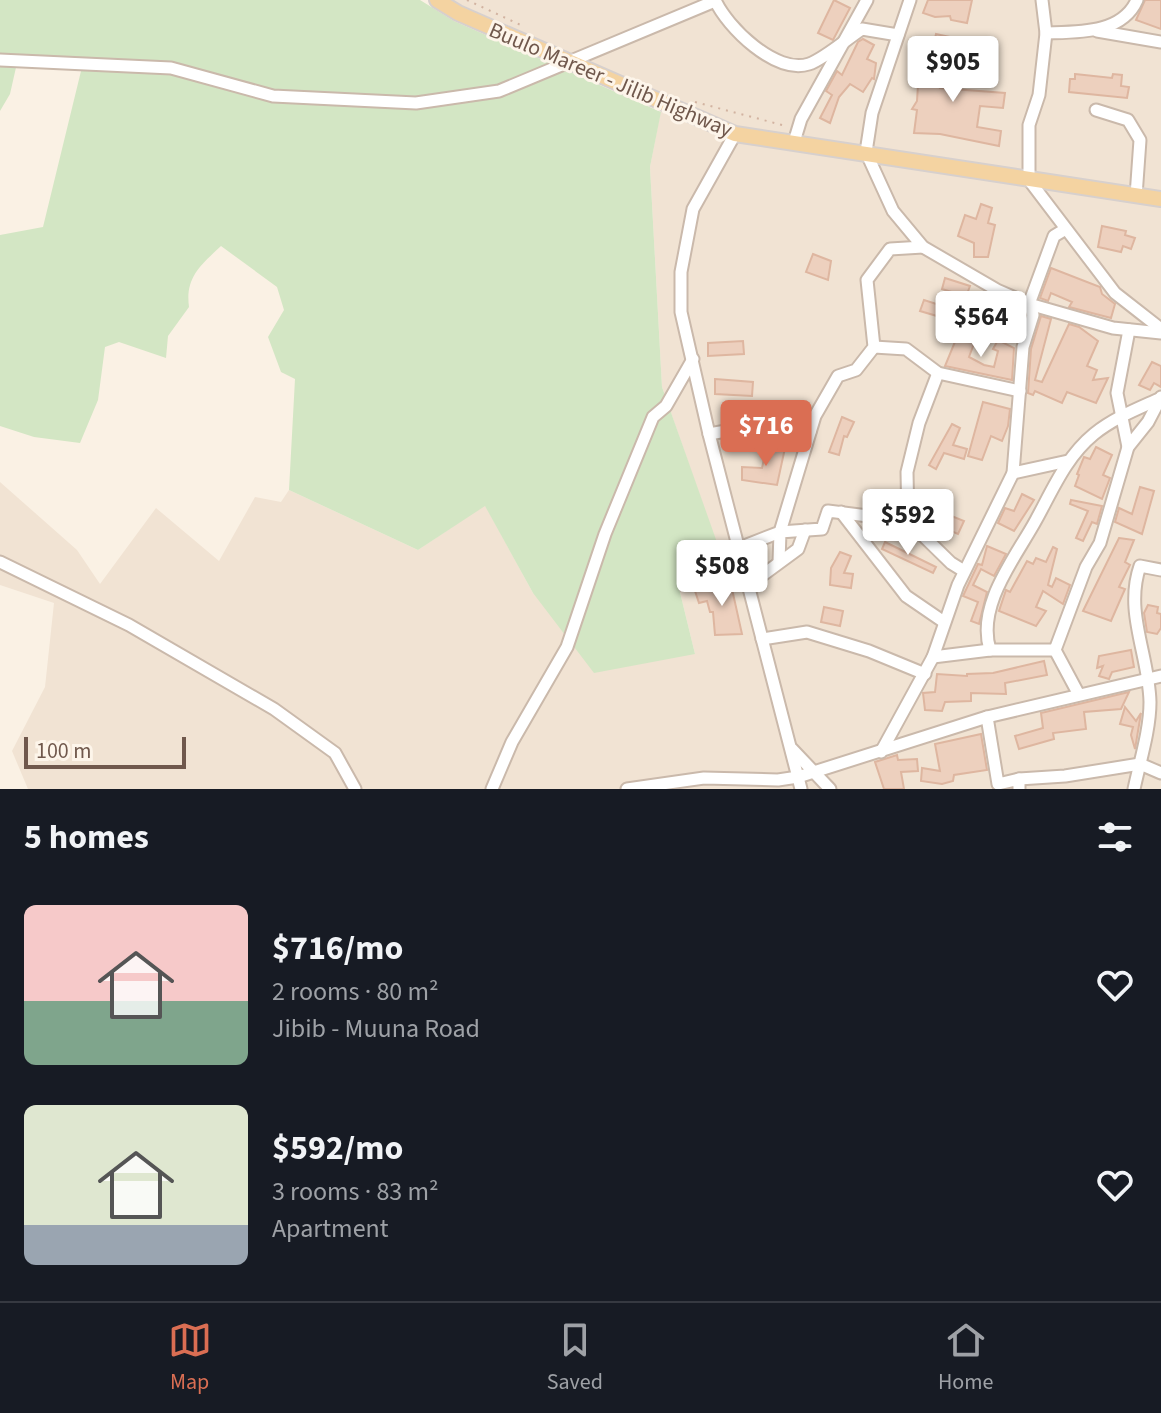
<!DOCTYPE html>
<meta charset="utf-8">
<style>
:root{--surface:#171b24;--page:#242831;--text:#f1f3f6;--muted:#9ea1a6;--line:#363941;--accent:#da6e53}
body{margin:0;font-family:"Source Sans 3",sans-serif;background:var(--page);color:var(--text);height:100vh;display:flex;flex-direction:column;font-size:30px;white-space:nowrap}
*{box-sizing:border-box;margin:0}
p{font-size:26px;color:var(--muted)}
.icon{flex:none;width:44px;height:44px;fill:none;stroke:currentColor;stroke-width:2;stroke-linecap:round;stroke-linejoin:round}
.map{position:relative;height:789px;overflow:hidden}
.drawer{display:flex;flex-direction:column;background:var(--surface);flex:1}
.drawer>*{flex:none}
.scale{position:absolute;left:24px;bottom:20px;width:162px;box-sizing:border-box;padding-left:8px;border:4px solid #70584c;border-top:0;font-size:22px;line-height:28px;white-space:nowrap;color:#70584c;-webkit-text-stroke:6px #fdf5ea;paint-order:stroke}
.price{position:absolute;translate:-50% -68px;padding:0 18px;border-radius:8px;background:#fff;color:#222;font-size:26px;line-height:52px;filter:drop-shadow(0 2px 4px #0008)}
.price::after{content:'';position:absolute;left:50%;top:48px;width:24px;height:18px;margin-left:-12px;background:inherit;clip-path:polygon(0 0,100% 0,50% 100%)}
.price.on{background:var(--accent);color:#fff}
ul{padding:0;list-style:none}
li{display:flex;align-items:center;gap:24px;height:200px;padding:0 24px}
li span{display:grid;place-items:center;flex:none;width:224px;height:160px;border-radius:12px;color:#555}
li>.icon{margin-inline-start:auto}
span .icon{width:96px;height:96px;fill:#fffc;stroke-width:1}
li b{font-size:34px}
h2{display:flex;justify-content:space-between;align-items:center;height:96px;padding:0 24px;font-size:34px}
.menu{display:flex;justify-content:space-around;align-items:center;height:112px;border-top:2px solid var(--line);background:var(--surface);font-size:22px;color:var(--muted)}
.menu a{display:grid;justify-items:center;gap:4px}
.menu .on{color:var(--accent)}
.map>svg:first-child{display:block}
.residential{fill:#f1e3d3}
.green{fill:#d3e6c4}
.building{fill:#edd0be;stroke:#deb6a0;stroke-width:2}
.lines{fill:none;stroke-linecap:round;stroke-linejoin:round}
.minor-casing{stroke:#cab9ab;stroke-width:15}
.major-casing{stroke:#d7d0cd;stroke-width:18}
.path{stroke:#d2b3a1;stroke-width:2;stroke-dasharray:2 6;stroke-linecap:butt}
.minor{stroke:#fff;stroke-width:11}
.major{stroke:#f4d3a1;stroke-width:14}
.labels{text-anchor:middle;stroke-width:6;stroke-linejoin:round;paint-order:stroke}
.street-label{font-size:22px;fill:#70584c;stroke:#fdf5ea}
</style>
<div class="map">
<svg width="1161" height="789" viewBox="0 0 1161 789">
<rect width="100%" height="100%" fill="#faf1e4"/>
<path class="residential" d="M 450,0 L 1161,0 L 1161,789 L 28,789 L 12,751 L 45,687 L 54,603 L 0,585 L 0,482 L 77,550 L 100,584 L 156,508 L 219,561 L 255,497 L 281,502 L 289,490 L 418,550 L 485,505 L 533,593 L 695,654 L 677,580 L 724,565 L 662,387 L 650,167 L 664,94 Z"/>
<path class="green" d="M 0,0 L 420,0 L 454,21 L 661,112 L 650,167 L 662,387 L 725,565 L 677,580 L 695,654 L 594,673 L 533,593 L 485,506 L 418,550 L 289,490 L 295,379 L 281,372 L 268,337 L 284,310 L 277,287 L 221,246 C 201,265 185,277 189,307 L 168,336 L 166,358 L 119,342 L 105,347 L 98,400 L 80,443 L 34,437 L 0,426 L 0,235 L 43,227 L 82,67 L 17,63 L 10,94 L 0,111 Z"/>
<g class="building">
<path d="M 834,0 L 850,8 L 833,40 L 818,33 Z"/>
<path d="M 928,0 L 972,0 L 967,23 L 951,20 L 950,16 L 935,17 L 923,13 Z"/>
<path d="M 1145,0 L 1161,0 L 1161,29 L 1136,20 Z"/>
<path d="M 936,34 L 950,37 L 940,88 L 1005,93 L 1003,108 L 980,106 L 977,127 L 1001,131 L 999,146 L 940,134 L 914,133 L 917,110 L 912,109 L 917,101 L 918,85 L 925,85 Z"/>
<path d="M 863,39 L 874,45 L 867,59 L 876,63 L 874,79 L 872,78 L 863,92 L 850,84 L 839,97 L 830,123 L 820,118 L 832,95 L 826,91 L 837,71 L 842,75 L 858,42 Z"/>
<path d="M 1075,74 L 1112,78 L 1113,74 L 1122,75 L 1121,86 L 1129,87 L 1127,98 L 1069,92 L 1070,79 L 1075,79 Z"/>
<path d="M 981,204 L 992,208 L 988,223 L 995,225 L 988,257 L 974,257 L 974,243 L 958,236 L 965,215 L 976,219 Z"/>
<path d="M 1102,226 L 1126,231 L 1125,235 L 1135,238 L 1131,249 L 1123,246 L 1121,252 L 1098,247 Z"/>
<path d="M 813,254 L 831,261 L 828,280 L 806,272 Z"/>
<path d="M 1051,268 L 1100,287 L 1102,294 L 1115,304 L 1111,318 L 1069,307 L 1072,302 L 1051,293 L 1048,301 L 1040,298 Z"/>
<path d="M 945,278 L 970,286 L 964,302 L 972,304 L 961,330 L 945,324 L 947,319 L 920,311 L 924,300 L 955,310 L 958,294 L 942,289 Z"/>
<path d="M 987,294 L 1002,302 L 996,315 L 979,310 Z"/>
<path d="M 1041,316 L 1051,319 L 1035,380 L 1042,382 L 1069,324 L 1079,327 L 1098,341 L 1087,366 L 1097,370 L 1093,380 L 1108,378 L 1096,403 L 1067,392 L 1062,403 L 1035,391 L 1033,395 L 1028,393 L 1031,349 Z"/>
<path d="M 959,332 L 975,341 L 969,357 L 984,365 L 994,367 L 998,351 L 993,349 L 998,340 L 1014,348 L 1012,380 L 945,366 Z"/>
<path d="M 743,341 L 744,354 L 708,356 L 708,343 Z"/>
<path d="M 1152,362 L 1161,366 L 1161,387 L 1154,383 L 1150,390 L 1139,385 Z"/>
<path d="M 715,379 L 753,382 L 752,396 L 715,394 Z"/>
<path d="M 983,402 L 1010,409 L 1008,426 L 1002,441 L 991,436 L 982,460 L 968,456 Z"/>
<path d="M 842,417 L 854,422 L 847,437 L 844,436 L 839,455 L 829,452 Z"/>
<path d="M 952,424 L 960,428 L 953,445 L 967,449 L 964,459 L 944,453 L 936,469 L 929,465 Z"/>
<path d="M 767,445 L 785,448 L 777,485 L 742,480 L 742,467 L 762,468 Z"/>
<path d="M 1096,447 L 1112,455 L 1103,475 L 1110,478 L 1102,499 L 1075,486 L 1079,475 L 1077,474 L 1084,457 L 1090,459 Z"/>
<path d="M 1140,487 L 1154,491 L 1142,534 L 1115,522 L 1119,508 L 1132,514 Z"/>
<path d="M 1022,494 L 1034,500 L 1014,531 L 998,523 L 1005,508 L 1014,511 Z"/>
<path d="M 1071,500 L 1102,506 L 1097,524 L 1092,522 L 1083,541 L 1076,538 L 1088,511 L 1070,504 Z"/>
<path d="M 939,511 L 964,521 L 958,534 L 934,524 Z"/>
<path d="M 1119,538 L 1134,540 L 1125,562 L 1130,565 L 1119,587 L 1125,589 L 1111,621 L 1083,611 Z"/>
<path d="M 885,542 L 936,567 L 933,573 L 882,549 Z"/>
<path d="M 987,546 L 1006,554 L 994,576 L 981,569 L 973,585 L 987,592 L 979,624 L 971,621 L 978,602 L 963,596 L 978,564 L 982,565 Z"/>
<path d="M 1053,547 L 1057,549 L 1048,585 L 1052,587 L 1056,578 L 1070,585 L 1063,604 L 1043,591 L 1036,607 L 1046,611 L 1036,626 L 999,611 L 1006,590 L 1010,592 L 1027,561 L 1033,564 L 1036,558 L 1046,562 Z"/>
<path d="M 840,552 L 851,556 L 844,573 L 853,574 L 851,588 L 830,585 L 831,568 Z"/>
<path d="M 730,580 L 742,634 L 715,635 L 713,612 L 710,612 L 707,601 L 699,603 L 695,591 Z"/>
<path d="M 1148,605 L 1158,607 L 1157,613 L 1161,614 L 1161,628 L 1157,634 L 1147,632 L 1144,613 Z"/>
<path d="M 824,607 L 843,611 L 840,626 L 821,622 Z"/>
<path d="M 1131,650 L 1134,667 L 1112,672 L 1109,679 L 1099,676 L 1103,666 L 1097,668 L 1099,656 Z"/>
<path d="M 1044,661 L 1047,675 L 1005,683 L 1006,694 L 971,693 L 971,701 L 945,702 L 942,711 L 925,710 L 923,693 L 935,692 L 937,674 L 967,676 L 967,674 L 993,673 Z"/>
<path d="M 1129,692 L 1121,709 L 1084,712 L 1086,729 L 1053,733 L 1054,739 L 1019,749 L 1015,736 L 1043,728 L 1041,713 Z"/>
<path d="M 1125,707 L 1136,721 L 1141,713 L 1135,749 L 1131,735 L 1133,727 L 1120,724 Z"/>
<path d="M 981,734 L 987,770 L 954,775 L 953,781 L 942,784 L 921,781 L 922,768 L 940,771 L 935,744 Z"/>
<path d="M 897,755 L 898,760 L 917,759 L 918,771 L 901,772 L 904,789 L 884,789 L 875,762 Z"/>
</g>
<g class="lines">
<g class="minor-casing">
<g id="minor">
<path d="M 715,0 C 727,27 776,75 809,64 C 824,59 848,38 862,29 L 898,35"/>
<path d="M 910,0 L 872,113 L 866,152 L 893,211 L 923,247 L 997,290 L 1029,304 L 1113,328 L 1161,333"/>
<path d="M 1042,0 L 1046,33 L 1039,95 L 1029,125 L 1029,180 L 1115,293 L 1161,329"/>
<path d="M 1097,31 L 1161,42"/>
<path d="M 1046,33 C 1078,32 1122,34 1137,0"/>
<path d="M 0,60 L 171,68 L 273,96 L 416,103 L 499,91 L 715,1"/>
<path d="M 1096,110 L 1128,120 L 1140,140 L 1136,196"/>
<path d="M 735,134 L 693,209 L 681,272 L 681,312 L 709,434 L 801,789"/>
<path d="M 794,142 L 801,119 L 867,0"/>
<path d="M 874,347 L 906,349 L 938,373 L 1020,391"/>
<path d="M 938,373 L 919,423 L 907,472 L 908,521 L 951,563 L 964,571"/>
<path d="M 709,434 L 743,428 L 810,432"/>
<path d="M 1128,447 L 1117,393 L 1129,330"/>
<path d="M 1013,473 L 1068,461"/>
<path d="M 841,512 L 906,596 L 944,622"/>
<path d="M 739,548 L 780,532 L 815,416 L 838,376 L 856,370 L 874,347 L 867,280 L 890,249 L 923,247"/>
<path d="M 0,562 L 129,625 L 274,709 L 335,753 L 355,789"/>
<path d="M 779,562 L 780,532 L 822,529 L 828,511 L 908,521"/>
<path d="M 747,582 L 764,574 L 798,549 L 805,530"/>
<path d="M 762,639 L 807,632 L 869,651 L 925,674"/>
<path d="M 990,650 C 976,605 1016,557 1036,520 C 1053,489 1066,457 1094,434 C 1114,418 1137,409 1159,399"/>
<path d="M 933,657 L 990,650 L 1055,650"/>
<path d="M 1078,693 L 1055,650 L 1086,567 L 1100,543 L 1128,447 L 1148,422 L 1161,397"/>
<path d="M 987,717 L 998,784 L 1019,779 L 1019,789"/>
<path d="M 792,749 L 830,789"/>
<path d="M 881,752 L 933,657 L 958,585 L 1013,473 L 1023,347 L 1033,315 L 1029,304 L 1054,236 L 1064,230"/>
<path d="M 1019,779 L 1065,776 L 1140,764 L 1161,773"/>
<path d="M 492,789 L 512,742 L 567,647 L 605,534 L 653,417 L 666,406 L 693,359"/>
<path d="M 627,789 L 704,778 L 778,780 L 798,777 L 987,717 L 1161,676"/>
<path d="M 1134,789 C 1140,761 1150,730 1150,702 C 1149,655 1124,612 1140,566 L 1161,570"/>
</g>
</g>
<g class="major-casing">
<path id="major" d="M 437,0 L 458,13 L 735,134 L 1161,199"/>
</g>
<g class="path">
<path d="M 467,0 L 525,27"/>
<path d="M 695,102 L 786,126"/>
</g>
<use href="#minor" class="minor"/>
<use href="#major" class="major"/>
</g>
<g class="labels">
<g class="street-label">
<text transform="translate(611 79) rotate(23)" y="8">Buulo Mareer - Jilib Highway</text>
</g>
</g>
</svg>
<div class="scale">100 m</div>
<b class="price" style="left:953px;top:104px">$905</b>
<b class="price" style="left:981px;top:359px">$564</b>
<b class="price on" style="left:766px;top:468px">$716</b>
<b class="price" style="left:908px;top:557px">$592</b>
<b class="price" style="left:722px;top:608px">$508</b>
</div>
<section class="drawer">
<h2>5 homes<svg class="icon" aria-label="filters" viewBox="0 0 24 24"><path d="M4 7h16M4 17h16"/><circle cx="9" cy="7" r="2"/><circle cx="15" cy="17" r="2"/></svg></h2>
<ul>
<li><span style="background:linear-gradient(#f6c9c9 60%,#7fa58c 0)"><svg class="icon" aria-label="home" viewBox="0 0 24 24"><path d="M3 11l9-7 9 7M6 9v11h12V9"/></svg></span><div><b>$716/mo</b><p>2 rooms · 80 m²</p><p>Jibib - Muuna Road</p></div><svg class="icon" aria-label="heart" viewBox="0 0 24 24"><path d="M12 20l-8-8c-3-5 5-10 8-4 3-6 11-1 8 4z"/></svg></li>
<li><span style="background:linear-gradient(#dfe7d0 75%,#9aa5b1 0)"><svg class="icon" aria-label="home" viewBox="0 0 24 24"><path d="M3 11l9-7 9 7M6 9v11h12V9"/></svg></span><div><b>$592/mo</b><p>3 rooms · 83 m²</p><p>Apartment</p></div><svg class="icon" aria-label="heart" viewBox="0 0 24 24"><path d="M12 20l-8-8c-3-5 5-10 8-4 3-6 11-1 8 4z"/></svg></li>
</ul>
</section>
<nav class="menu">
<a class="on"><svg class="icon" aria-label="map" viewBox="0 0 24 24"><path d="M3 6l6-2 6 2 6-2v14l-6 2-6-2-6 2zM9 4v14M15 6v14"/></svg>Map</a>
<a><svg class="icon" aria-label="saved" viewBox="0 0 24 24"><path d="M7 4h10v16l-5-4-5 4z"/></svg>Saved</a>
<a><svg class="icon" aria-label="home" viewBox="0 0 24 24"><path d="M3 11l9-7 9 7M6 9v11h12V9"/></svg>Home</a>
</nav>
